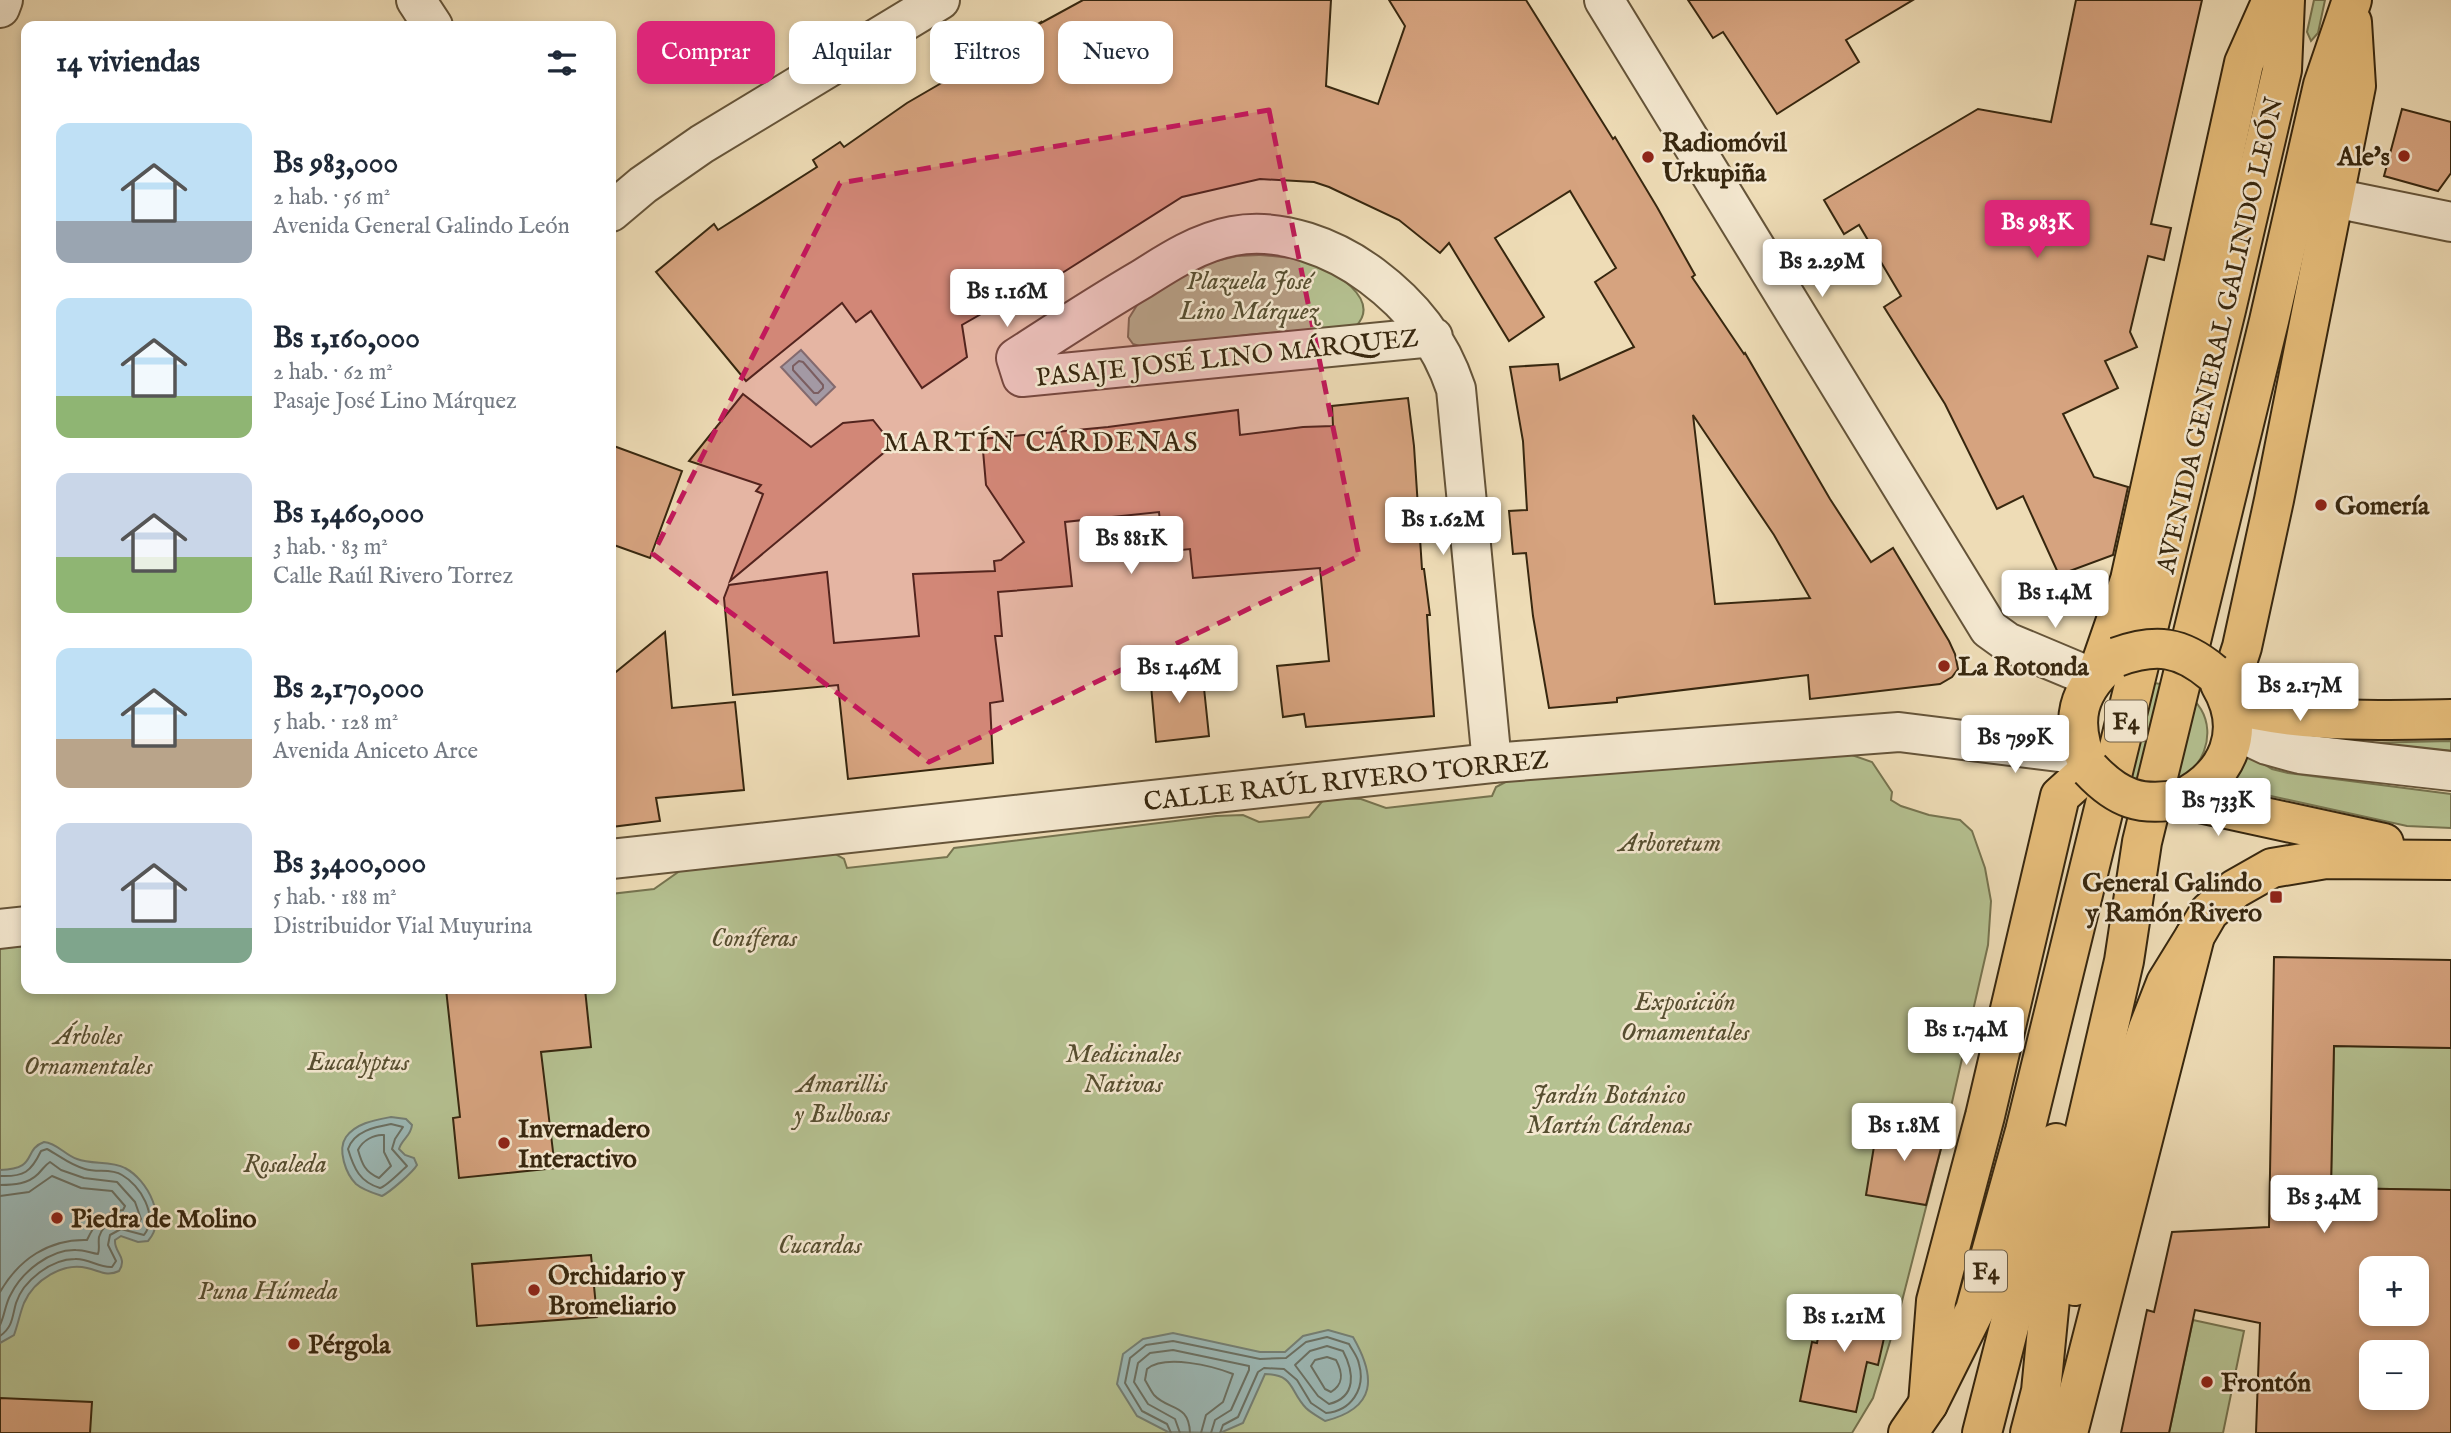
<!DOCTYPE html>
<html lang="es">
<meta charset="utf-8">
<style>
:root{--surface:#fff;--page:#f2f2f3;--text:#1f2937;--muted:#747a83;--accent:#db2777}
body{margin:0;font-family:"IM FELL English",serif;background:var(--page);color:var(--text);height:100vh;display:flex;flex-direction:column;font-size:26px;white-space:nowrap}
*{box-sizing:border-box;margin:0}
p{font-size:23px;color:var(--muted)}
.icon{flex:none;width:38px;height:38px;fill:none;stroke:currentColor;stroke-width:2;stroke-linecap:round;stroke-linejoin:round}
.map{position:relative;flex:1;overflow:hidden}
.side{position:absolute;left:21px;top:21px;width:595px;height:973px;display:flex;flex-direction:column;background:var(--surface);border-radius:14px;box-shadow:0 4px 10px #0003}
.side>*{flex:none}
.banner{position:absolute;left:637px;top:21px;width:665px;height:63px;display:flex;gap:14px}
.controls{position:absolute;left:2359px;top:1256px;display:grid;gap:14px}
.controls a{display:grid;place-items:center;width:70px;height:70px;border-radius:14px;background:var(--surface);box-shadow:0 4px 10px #0003;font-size:35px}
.price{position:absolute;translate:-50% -60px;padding:0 16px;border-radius:7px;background:#fff;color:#222;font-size:23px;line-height:46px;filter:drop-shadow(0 2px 4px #0008)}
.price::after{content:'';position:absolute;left:50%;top:42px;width:21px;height:16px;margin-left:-10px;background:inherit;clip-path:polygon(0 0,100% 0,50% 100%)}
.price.on{background:var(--accent);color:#fff}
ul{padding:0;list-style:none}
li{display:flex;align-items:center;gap:21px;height:175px;padding:0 35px}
li span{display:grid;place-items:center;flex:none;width:196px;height:140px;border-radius:14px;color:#555}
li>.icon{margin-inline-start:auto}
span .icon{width:84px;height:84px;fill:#fffc;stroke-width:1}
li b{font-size:30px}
h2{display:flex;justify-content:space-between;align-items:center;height:84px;padding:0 35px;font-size:30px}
.chip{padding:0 24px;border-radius:14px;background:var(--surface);box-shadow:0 4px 10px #0003;font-size:24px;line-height:63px}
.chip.on{background:var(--accent);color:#fff}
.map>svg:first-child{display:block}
.green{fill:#b5c191;stroke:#767450;stroke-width:2}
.water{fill:#9cb9b7;stroke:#747f74;stroke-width:2}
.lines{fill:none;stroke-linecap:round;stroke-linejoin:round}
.shore{stroke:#6a7063;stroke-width:2}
.building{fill:#d6a37f;stroke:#37270f;stroke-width:2;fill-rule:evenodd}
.minor-casing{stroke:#655439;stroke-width:42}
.major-casing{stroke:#37270f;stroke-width:42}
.highway-casing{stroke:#37270f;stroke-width:42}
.minor{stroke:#f4e8d0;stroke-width:38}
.major{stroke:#e7be7b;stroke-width:38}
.highway{stroke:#e7be7b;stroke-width:38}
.major-bridge-casing{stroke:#37270f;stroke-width:42;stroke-linecap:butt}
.major-bridge{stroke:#e7be7b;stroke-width:38}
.marked{fill:#c2185b;fill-opacity:0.2;stroke:#c2185b;stroke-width:5;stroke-dasharray:14 9;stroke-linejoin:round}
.poi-dot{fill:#8f2418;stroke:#f4e8d0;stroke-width:2.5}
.labels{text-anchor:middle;stroke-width:5;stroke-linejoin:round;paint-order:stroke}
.shield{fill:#f4e8d0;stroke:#706149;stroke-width:2}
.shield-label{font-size:24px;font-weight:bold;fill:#37270f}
.poi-label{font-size:26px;font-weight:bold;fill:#37270f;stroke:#f4e8d0;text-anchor:start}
.park-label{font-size:26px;font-style:italic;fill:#564e30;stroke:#f4e8d0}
.street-label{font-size:26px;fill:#37270f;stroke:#f4e8d0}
.neighbourhood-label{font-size:28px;letter-spacing:2px;fill:#37270f;stroke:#f4e8d0}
</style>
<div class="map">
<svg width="2451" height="1433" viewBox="0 0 2451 1433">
<rect width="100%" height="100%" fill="#eedcb6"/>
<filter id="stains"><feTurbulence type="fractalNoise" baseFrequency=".00286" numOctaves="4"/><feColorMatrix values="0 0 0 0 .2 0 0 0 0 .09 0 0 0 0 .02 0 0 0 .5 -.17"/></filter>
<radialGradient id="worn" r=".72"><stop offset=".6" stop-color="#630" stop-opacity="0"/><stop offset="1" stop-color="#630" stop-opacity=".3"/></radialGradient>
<g class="green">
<path d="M 2314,0 L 2325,0 L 2318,33 L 2311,41 L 2307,32 Z"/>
<path d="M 1259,255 C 1275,256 1293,257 1309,262 C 1333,270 1382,299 1356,326 L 1246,335 L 1149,349 L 1133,344 L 1128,337 L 1129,318 L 1139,302 L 1192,270 L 1208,263 L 1237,256 Z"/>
<path d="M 2154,683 C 2251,695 2201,824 2121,771 Z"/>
<path d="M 2451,741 L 2451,751 L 2360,743 Z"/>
<path d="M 1829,747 L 1872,762 L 1892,792 L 1891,800 L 1901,806 L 1929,815 L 1960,820 L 1972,831 L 1985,868 L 1991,901 L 1988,945 L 1945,1133 L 1901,1305 L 1873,1398 L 1852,1433 L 0,1433 L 0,948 L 26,946 L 26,989 L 611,989 L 611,894 L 654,889 L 684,868 L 821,846 L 844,859 L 847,868 L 947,857 L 954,848 L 1216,816 L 1243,815 L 1259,822 L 1309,817 L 1325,798 L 1361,799 L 1386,808 L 1492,796 L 1496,787 L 1515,777 Z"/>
<path d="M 2247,754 L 2272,769 L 2288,773 L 2451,794 L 2451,828 L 2407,826 L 2230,787 Z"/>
<path d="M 2334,1046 L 2451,1048 L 2451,1190 L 2328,1188 L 2331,1181 Z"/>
<path d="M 2193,1320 L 2244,1331 L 2223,1433 L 2169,1433 Z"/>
</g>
<g class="water">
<path d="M 801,350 L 835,387 L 816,405 L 781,367 Z"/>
<path d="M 391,1117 L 406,1119 L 412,1125 C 411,1136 402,1139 399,1149 L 405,1155 L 414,1158 L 417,1165 C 413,1172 390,1192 382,1196 C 373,1193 363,1190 356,1184 C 346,1174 337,1150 346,1137 C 356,1123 375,1120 391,1117 Z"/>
<path d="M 44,1142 C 57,1143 65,1155 77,1159 C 92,1165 111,1160 125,1168 C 148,1180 168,1219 148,1241 L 138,1242 L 121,1236 L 115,1240 C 114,1253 128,1257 119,1271 C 107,1277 100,1271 87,1268 C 63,1262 34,1280 24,1303 C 20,1313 18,1324 14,1335 L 0,1343 L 0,1170 C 39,1169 22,1150 44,1142 Z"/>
<path d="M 1328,1330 L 1353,1337 C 1376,1377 1377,1408 1325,1421 C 1319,1417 1311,1413 1306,1408 C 1289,1390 1295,1375 1265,1374 L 1243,1423 L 1220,1433 L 1168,1432 L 1137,1416 L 1117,1384 L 1123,1354 L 1143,1339 L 1173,1333 L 1260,1352 L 1285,1352 L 1303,1336 Z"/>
</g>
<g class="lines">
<g class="shore">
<path d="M 799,361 L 803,362 L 823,385 L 823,388 L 818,393 L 814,393 L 793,370 L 793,366 Z"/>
<path d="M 391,1124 L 403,1127 L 395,1139 L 392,1149 L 407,1166 C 401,1171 387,1186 380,1188 C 360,1182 354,1169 348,1149 C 354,1131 375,1127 391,1124 Z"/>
<path d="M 384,1135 L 384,1152 L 391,1166 L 379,1178 C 365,1172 362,1164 358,1150 C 362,1141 374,1134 384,1135 Z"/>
<path d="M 0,1176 C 24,1177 31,1172 41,1151 L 47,1149 C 60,1156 70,1165 85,1169 C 97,1173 111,1168 122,1175 C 140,1185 159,1216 144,1235 L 121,1229 L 110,1235 L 108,1245 L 116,1261 L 112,1267 C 99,1268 88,1258 75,1259 C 51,1259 23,1281 16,1303 C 12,1317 13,1327 0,1336"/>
<path d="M 0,1185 C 14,1185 28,1184 38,1174 C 43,1169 45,1165 50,1162 L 61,1170 L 84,1178 L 117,1182 L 135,1202 L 141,1219 L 137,1225 C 123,1221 105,1218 99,1237 C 98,1244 100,1248 98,1254 C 91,1253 84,1250 76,1250 C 50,1249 22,1272 11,1294 C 5,1304 5,1315 0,1325"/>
<path d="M 0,1196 L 29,1192 L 52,1176 L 81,1188 L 112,1191 L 125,1206 L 123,1210 C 103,1212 95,1223 87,1240 C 49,1239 19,1259 0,1292"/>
<path d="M 1327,1346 L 1343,1351 C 1354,1372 1357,1397 1329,1404 L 1318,1396 L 1295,1365 L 1310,1351 Z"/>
<path d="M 1327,1357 L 1336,1360 C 1343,1373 1344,1384 1331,1392 L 1325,1389 L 1311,1366 L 1315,1360 Z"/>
<path d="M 1171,1433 L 1167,1424 L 1142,1411 L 1125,1383 L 1130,1358 L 1146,1345 L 1173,1341 L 1260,1359 L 1286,1358 L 1306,1342 L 1327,1337 L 1349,1344 C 1352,1350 1358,1357 1359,1364 C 1366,1389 1351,1411 1326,1413 L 1311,1403 L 1297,1380 L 1284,1369 L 1264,1368 L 1258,1372 L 1238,1417 L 1223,1425 L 1220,1433"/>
<path d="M 1180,1433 L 1175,1419 L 1148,1404 L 1134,1382 L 1138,1363 L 1150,1353 L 1173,1350 L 1249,1366 L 1249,1370 L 1231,1410 L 1215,1420 L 1211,1433"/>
<path d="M 1190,1433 C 1189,1403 1169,1411 1154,1395 C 1151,1391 1148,1385 1145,1380 L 1147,1369 C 1165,1354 1213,1366 1233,1374 L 1223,1402 L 1206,1415 L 1201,1433"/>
</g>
</g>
<g class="building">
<path d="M 1083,0 L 1331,0 L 1326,86 L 1378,104 L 1405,26 L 1389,0 L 1526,0 L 1613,139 L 1615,137 L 1657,207 L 1695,275 L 1692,277 L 1744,354 L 1745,353 L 1830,499 L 1871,562 L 1893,548 L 1949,641 L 1955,654 L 1958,669 L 1952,677 L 1940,684 L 1837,696 L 1810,699 L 1808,675 L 1617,698 L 1617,702 L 1549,708 L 1533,616 L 1526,553 L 1513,554 L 1509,511 L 1527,510 L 1523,441 L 1510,367 L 1558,364 L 1560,380 L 1634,347 L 1595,282 L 1616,268 L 1570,191 L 1495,238 L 1544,317 L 1509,341 L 1449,243 L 1440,253 L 1399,220 L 1329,187 L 1314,182 L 1260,179 L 1182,197 L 1059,275 L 1056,271 L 962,325 L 967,357 L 922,388 L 871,311 L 856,322 L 842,303 L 746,381 L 656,272 L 714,224 L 718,230 L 817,167 L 813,160 L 840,142 L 844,147 L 907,103 L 1005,46 L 1004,45 L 1041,22 L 1041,23 ZM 1693,415 L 1774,535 L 1810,598 L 1715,604 Z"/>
<path d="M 1688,0 L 1913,0 L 1846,40 L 1859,62 L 1777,114 L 1723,32 L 1713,38 Z"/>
<path d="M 2076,0 L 2202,0 L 2151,224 L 2171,228 L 2164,260 L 2148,256 L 2130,332 L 2137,347 L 2105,361 L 2118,388 L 2063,414 L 2094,477 L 2128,487 L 2113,555 L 2059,575 L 2023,496 L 1997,509 L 1945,404 L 1884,307 L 1901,296 L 1859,225 L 1844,234 L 1824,200 L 1978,109 L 2051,122 Z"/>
<path d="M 2402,109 L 2451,122 L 2451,173 L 2438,191 L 2384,176 Z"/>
<path d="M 743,394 L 811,447 L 843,423 L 873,420 L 893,445 L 730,581 L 763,494 L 756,491 L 761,485 L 689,461 Z"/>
<path d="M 1408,398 L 1414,446 L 1422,569 L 1424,569 L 1430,615 L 1427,615 L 1434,716 L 1306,727 L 1304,714 L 1283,717 L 1277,666 L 1329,661 L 1320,568 L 1193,578 L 1190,549 L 1163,552 L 1159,512 L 1065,522 L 1072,586 L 998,592 L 1002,636 L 995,636 L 1003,701 L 990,703 L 993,763 L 848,779 L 838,685 L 733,695 L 724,598 L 729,585 L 827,572 L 834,643 L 919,636 L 913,574 L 995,571 L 994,561 L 1001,560 L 1024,542 L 986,485 L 982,439 L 1108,427 L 1238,410 L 1240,435 L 1303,427 L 1333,426 L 1332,406 Z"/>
<path d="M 611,445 L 682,471 L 650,558 L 611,544 Z"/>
<path d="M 665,632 L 672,708 L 735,702 L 744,790 L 656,798 L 660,821 L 611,827 L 611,676 Z"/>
<path d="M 1202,669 L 1209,736 L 1156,742 L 1150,674 Z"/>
<path d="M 2274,957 L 2451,960 L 2451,1048 L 2334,1046 L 2331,1188 L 2451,1190 L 2451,1433 L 2256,1433 L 2260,1323 L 2195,1310 L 2169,1433 L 2121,1433 L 2147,1310 L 2154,1312 L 2172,1232 L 2269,1227 ZM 2371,1269 L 2417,1269 L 2417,1314 L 2371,1314 ZM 2371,1353 L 2417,1353 L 2417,1398 L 2371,1398 Z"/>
<path d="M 446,989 L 585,989 L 591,1047 L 541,1052 L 555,1168 L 459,1178 L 453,1118 L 460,1117 Z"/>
<path d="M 1878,1122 L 1945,1133 L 1926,1205 L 1866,1195 Z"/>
<path d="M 591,1255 L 597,1317 L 477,1326 L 472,1264 Z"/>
<path d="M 1826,1297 L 1890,1311 L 1878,1365 L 1867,1362 L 1856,1412 L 1800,1401 L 1812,1342 L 1817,1343 Z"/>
<path d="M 0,1398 L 92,1402 L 90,1433 L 0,1433 Z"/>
</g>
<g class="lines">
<g class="minor-casing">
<g id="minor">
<path d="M 416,0 L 433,26"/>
<path d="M 1604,0 L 1989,629 L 2007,642 L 2093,678"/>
<path d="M 0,8 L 3,0"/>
<path d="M 2334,198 L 2451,222"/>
<path d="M 611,212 L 643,185 L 702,144 L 940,0"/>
<path d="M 1433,337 L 1022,377 L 1016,358 C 1058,331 1099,304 1142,279 C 1170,261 1200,242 1233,236 C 1281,227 1335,248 1372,276 C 1412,306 1440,341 1456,389 L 1492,763"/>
<path d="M 2233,729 L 2267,745 L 2300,754 L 2451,771"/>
<path d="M 611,859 L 1492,763 L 1899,732 L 2083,755"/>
<path d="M 0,929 L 26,926"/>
</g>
</g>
<g class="major-casing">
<g id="major">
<path d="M 2230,704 C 2302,724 2377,720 2451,719"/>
<path d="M 2181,799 L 2384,843"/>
<path d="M 2181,799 C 2228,776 2248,731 2220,684"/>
<path d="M 1928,1404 L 1936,1301 L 1985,1116 L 2060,796 L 2090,769 C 2068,722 2076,689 2117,657"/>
<path d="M 2068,1433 L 2195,936 L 2209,912 L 2235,889 L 2272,868 L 2326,859 L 2451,860"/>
</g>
</g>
<g class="highway-casing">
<g id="highway">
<path d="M 2098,672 L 2130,580 L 2244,63 L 2272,0"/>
<path d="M 2225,691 L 2233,675 L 2242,647 L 2274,500 L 2356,86 L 2352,22"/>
<path d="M 2075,1286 L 2115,1128 L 2148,1029 L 2166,983 L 2195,936"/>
<path d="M 1908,1433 L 1928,1404 L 1975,1310 L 2025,1131 L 2226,310 L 2282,70 L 2285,0"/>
<path d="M 1982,1433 L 2056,1143"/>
<path d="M 2030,1433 L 2041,1391 L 2053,1268 L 2124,961 L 2142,842 L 2269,321 L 2323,85 L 2352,0"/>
</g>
</g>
<use href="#minor" class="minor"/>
<use href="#major" class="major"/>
<use href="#highway" class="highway"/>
<g class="major-bridge-casing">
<g id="major-bridge">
<path d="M 2117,657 C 2156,643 2181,646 2213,673"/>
<path d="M 2090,769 C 2118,799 2141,807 2181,799"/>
</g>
</g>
<use href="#major-bridge" class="major-bridge"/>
</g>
<path class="marked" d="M 1269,110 L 1359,556 L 929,762 L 653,554 L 840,183 Z"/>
<g class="poi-dot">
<circle cx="2404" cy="156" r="7"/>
<circle cx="1648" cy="157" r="7"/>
<circle cx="2321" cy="505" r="7"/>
<circle cx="1944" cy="666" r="7"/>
<rect x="2269" y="890" width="14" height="14" rx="3.5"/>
<circle cx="504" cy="1143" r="7"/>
<circle cx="57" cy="1218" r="7"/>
<circle cx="534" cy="1290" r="7"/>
<circle cx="294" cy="1344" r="7"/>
<circle cx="2207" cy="1382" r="7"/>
</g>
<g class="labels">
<g class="shield">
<rect x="2105" y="700.5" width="42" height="41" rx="5"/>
<rect x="1965" y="1250.5" width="42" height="41" rx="5"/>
</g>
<g class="shield-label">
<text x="2126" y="729">F4</text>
<text x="1986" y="1279">F4</text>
</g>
<g class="poi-label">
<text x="1662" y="151">Radiomóvil<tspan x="1662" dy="30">Urkupiña</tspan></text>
<text x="2390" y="165" text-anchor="end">Ale's</text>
<text x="2335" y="514">Gomería</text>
<text x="1958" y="675">La Rotonda</text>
<text x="2262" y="891" text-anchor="end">General Galindo<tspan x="2262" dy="30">y Ramón Rivero</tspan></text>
<text x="518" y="1137">Invernadero<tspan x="518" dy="30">Interactivo</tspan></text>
<text x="71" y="1227">Piedra de Molino</text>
<text x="548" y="1284">Orchidario y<tspan x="548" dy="30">Bromeliario</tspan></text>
<text x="308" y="1353">Pérgola</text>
<text x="2221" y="1391">Frontón</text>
</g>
<g class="park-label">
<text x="1249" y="289">Plazuela José<tspan x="1249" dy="30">Lino Márquez</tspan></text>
<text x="1670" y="851">Arboretum</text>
<text x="754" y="946">Coníferas</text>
<text x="1685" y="1010">Exposición<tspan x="1685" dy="30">Ornamentales</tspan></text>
<text x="88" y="1044">Árboles<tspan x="88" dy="30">Ornamentales</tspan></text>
<text x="1123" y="1062">Medicinales<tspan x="1123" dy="30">Nativas</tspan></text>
<text x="358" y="1070">Eucalyptus</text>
<text x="842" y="1092">Amarillis<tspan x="842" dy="30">y Bulbosas</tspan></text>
<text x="1609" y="1103">Jardín Botánico<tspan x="1609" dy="30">Martín Cárdenas</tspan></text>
<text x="285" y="1172">Rosaleda</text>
<text x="820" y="1253">Cucardas</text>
<text x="268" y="1299">Puna Húmeda</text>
</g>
<g class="street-label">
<text transform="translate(2219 335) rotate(-77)" y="9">AVENIDA GENERAL GALINDO LEÓN</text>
<text transform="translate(1227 357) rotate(-6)" y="9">PASAJE JOSÉ LINO MÁRQUEZ</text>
<text transform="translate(1346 780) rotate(-6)" y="9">CALLE RAÚL RIVERO TORREZ</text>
</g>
<g class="neighbourhood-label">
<text x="1041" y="451">MARTÍN CÁRDENAS</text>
</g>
</g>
<rect width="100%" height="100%" filter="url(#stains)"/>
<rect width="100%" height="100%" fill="url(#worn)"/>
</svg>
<div class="controls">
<a>+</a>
<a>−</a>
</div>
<b class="price on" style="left:2037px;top:260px">Bs 983K</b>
<b class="price" style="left:1822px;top:299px">Bs 2.29M</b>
<b class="price" style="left:1007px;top:329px">Bs 1.16M</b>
<b class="price" style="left:1443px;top:557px">Bs 1.62M</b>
<b class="price" style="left:1131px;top:576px">Bs 881K</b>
<b class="price" style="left:2055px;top:630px">Bs 1.4M</b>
<b class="price" style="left:1179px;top:705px">Bs 1.46M</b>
<b class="price" style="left:2300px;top:723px">Bs 2.17M</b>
<b class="price" style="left:2015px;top:775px">Bs 799K</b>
<b class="price" style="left:2218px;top:838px">Bs 733K</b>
<b class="price" style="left:1966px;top:1067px">Bs 1.74M</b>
<b class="price" style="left:1904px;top:1163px">Bs 1.8M</b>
<b class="price" style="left:2324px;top:1235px">Bs 3.4M</b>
<b class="price" style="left:1844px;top:1354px">Bs 1.21M</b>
<div class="banner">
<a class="chip on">Comprar</a>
<a class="chip">Alquilar</a>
<a class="chip">Filtros</a>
<a class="chip">Nuevo</a>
</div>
<section class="side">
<h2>14 viviendas<svg class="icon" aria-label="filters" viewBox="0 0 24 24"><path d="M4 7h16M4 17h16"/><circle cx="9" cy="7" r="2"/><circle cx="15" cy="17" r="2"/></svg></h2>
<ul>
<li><span style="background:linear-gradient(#bfe0f5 70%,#9aa5b1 0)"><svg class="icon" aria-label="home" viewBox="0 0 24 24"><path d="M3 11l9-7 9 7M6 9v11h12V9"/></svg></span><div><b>Bs 983,000</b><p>2 hab. · 56 m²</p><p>Avenida General Galindo León</p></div></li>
<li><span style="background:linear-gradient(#bfe0f5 70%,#8fb573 0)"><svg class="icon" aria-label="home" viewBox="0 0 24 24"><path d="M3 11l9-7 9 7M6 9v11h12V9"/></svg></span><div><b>Bs 1,160,000</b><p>2 hab. · 62 m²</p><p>Pasaje José Lino Márquez</p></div></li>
<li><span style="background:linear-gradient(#c9d6e8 60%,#8fb573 0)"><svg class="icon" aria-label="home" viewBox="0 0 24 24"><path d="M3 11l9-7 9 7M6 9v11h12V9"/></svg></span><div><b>Bs 1,460,000</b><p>3 hab. · 83 m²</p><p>Calle Raúl Rivero Torrez</p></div></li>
<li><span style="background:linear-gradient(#bfe0f5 65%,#b9a48a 0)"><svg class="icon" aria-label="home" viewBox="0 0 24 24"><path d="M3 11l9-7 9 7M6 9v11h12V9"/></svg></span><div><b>Bs 2,170,000</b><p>5 hab. · 128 m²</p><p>Avenida Aniceto Arce</p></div></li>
<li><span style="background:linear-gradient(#c9d6e8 75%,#7fa58c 0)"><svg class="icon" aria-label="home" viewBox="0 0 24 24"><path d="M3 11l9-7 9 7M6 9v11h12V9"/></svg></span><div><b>Bs 3,400,000</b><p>5 hab. · 188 m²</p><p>Distribuidor Vial Muyurina</p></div></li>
</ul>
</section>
</div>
